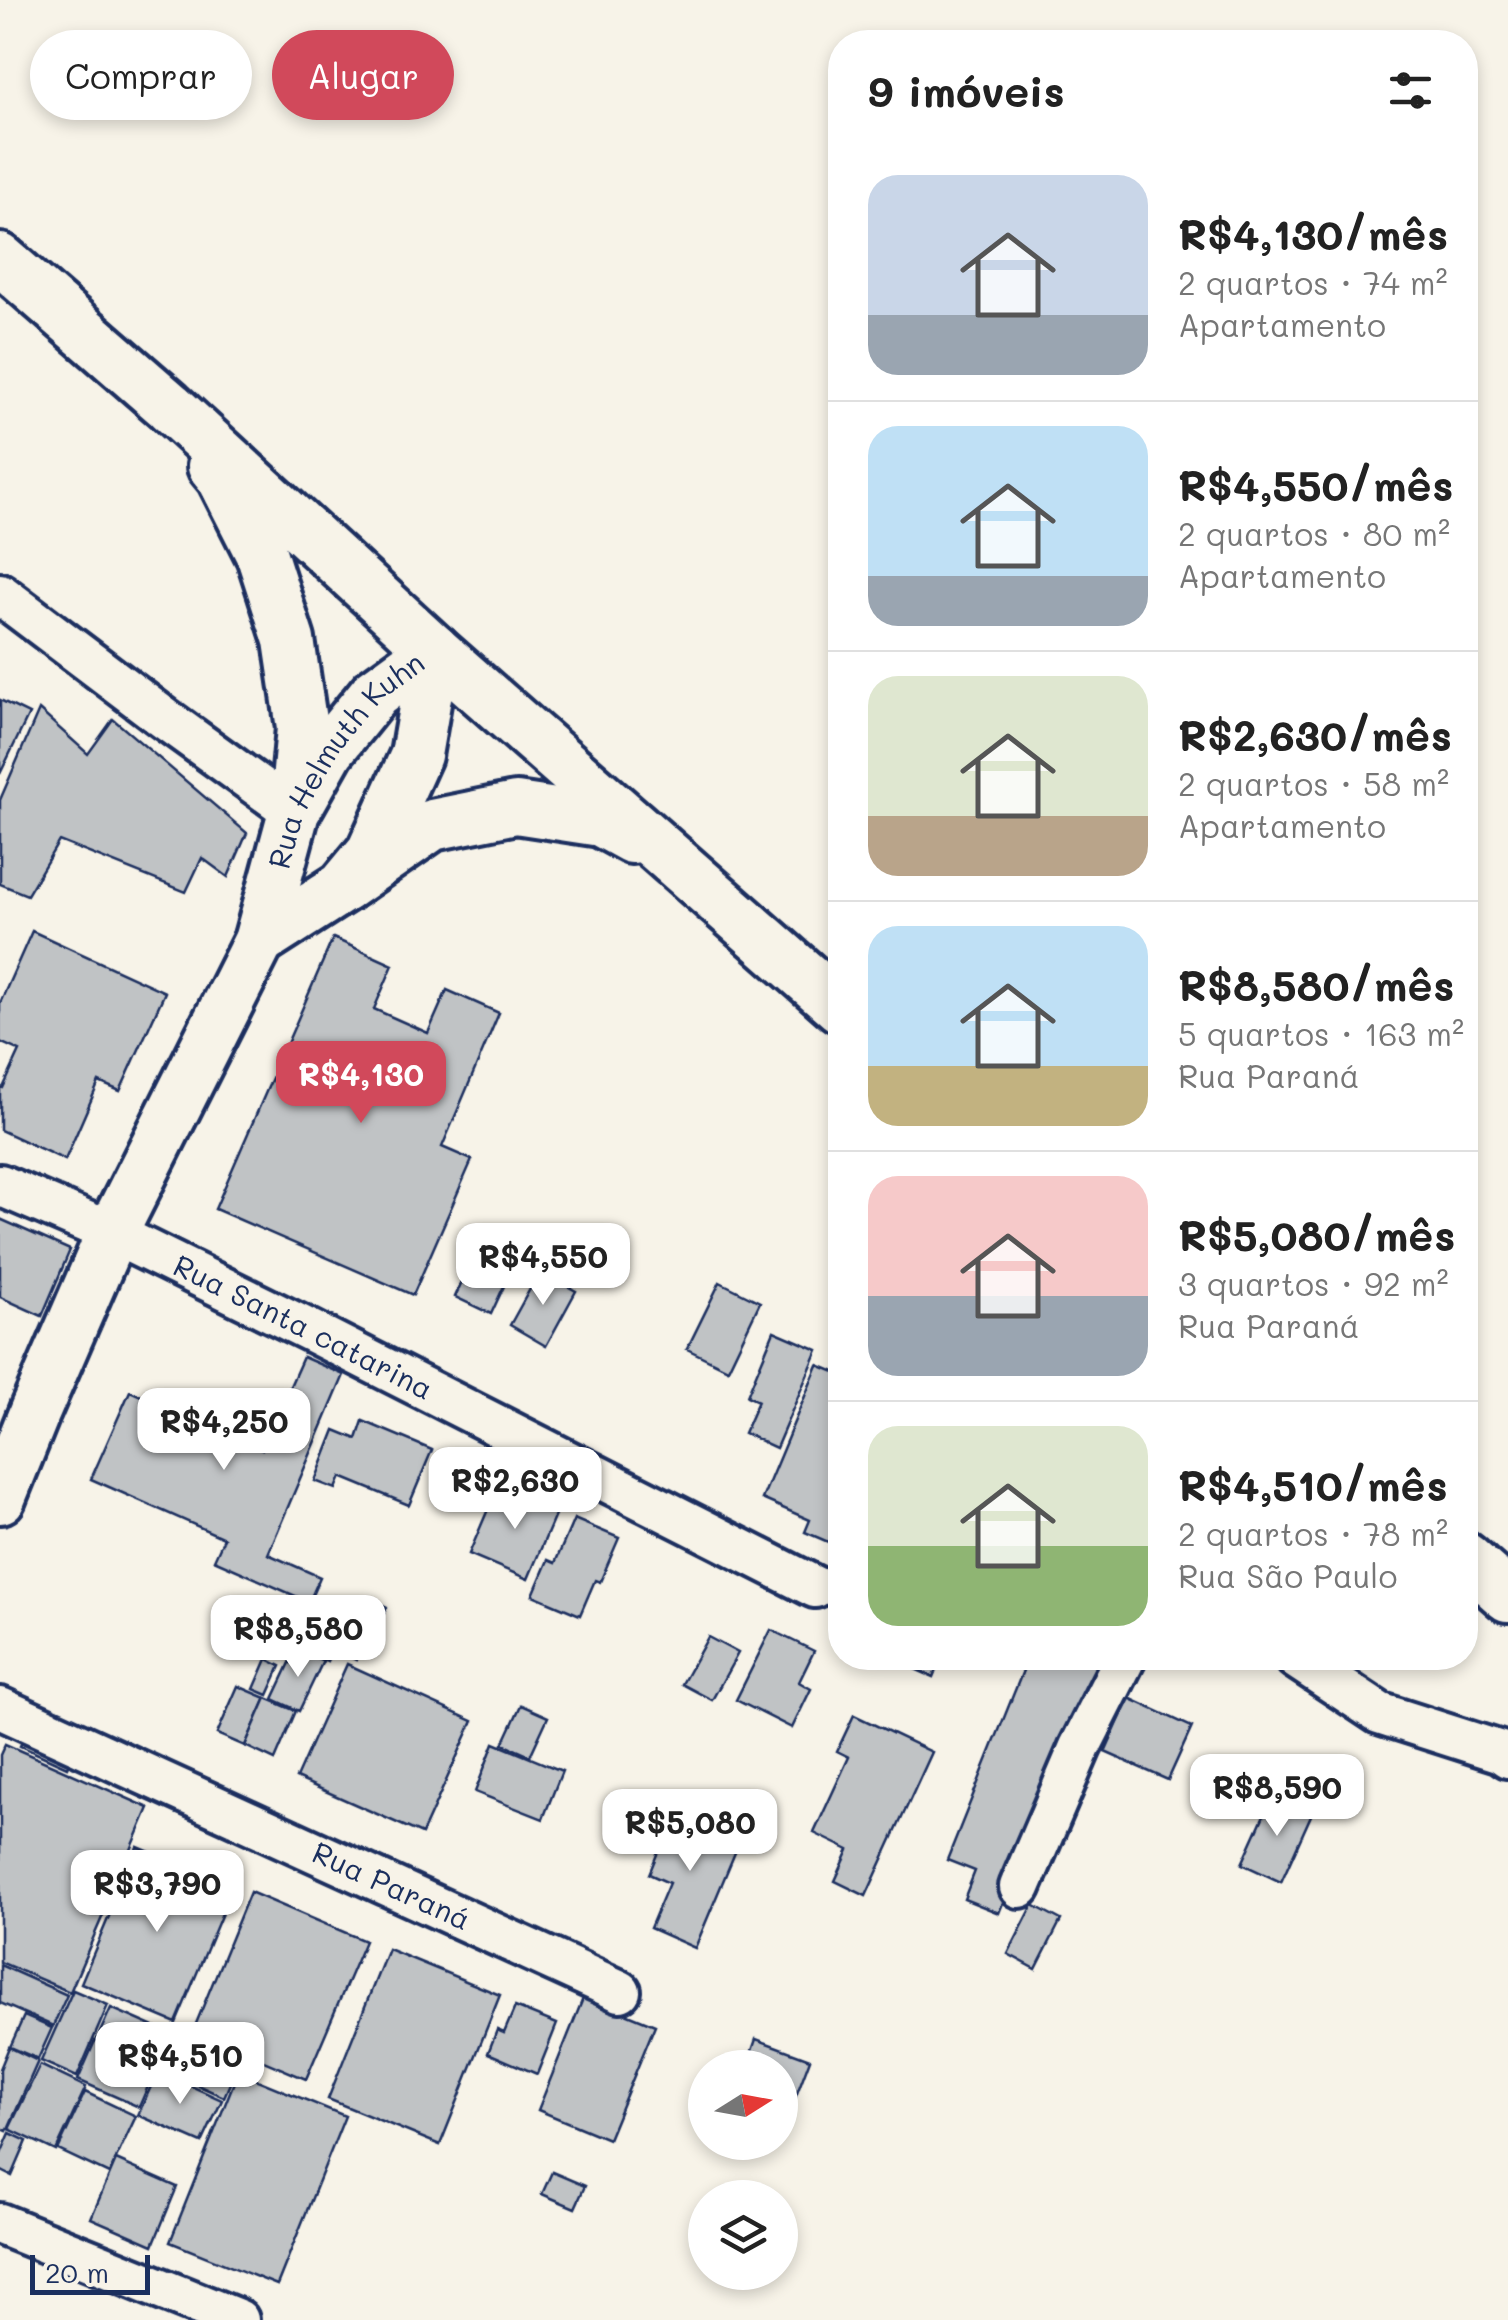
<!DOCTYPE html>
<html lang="pt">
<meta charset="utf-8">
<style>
:root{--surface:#fff;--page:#f2f2f2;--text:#222;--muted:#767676;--line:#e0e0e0;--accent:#d1495b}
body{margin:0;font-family:Mali,sans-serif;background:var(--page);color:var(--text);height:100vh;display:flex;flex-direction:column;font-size:38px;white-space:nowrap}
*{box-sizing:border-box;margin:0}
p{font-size:32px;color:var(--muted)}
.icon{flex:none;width:55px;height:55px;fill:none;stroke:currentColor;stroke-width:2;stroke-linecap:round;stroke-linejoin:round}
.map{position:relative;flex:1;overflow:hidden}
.side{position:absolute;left:828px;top:30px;width:650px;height:1640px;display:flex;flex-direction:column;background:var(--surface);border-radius:40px;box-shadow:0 5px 15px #0003}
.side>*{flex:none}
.guide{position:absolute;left:30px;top:30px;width:648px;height:90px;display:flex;gap:20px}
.needle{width:65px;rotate:79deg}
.controls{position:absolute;left:688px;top:2050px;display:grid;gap:20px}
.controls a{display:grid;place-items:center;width:110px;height:110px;border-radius:50%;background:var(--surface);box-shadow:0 5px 15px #0003;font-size:50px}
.scale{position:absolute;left:30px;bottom:25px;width:120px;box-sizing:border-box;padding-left:10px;border:5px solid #1b2f5e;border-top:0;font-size:28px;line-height:35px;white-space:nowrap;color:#1b2f5e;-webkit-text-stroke:8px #f7f3e8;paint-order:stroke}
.price{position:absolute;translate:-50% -85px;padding:0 22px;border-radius:20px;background:#fff;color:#222;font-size:32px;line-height:65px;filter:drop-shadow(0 2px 5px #0008)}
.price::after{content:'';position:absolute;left:50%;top:60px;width:30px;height:22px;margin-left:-15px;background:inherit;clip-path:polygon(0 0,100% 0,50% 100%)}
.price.active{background:var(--accent);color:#fff}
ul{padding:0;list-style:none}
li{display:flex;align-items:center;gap:30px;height:250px;padding:0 40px}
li+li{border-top:2px solid var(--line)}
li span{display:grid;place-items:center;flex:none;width:280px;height:200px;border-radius:30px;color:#555}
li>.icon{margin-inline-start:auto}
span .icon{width:120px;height:120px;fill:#fffc;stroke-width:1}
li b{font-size:42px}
h2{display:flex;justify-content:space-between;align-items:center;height:120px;padding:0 40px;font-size:42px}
.tag{padding:0 35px;border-radius:45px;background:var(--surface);box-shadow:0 5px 15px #0003;font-size:35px;line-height:90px}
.tag.active{background:var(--accent);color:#fff}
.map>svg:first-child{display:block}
.building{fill:#c0c3c5;stroke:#1b2f5e;stroke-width:2.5}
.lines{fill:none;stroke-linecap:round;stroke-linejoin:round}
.minor-casing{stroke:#1b2f5e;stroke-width:48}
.major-casing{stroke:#1b2f5e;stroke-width:58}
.minor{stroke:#f7f3e8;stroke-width:40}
.major{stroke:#f7f3e8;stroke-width:50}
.labels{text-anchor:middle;stroke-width:8;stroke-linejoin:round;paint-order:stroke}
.street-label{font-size:30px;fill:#1b2f5e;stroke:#f7f3e8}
</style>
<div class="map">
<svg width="1508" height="2320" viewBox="0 0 1508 2320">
<rect width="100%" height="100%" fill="#f7f3e8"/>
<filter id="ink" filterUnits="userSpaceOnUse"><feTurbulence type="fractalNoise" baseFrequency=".01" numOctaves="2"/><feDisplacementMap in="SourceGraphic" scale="20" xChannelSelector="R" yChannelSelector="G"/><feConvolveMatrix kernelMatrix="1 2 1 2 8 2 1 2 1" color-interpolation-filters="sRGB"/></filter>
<g filter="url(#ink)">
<g class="building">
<path d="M 0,700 L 29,714 L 0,774 Z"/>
<path d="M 39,710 L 88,754 L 113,719 L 247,833 L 228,877 L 202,858 L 186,892 L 59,841 L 27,895 L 0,884 L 0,800 Z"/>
<path d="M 32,931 L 165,992 L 120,1091 L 99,1082 L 65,1160 L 0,1130 L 0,1087 L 3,1088 L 20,1051 L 0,1042 L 0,1003 Z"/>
<path d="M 333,938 L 393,965 L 374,1009 L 428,1033 L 447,990 L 499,1013 L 442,1147 L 472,1160 L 413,1295 L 215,1209 Z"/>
<path d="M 0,1219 L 70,1250 L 42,1316 L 0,1297 Z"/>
<path d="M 481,1239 L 518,1256 L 491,1314 L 455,1297 Z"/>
<path d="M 540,1271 L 576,1291 L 546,1346 L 510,1325 Z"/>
<path d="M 720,1282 L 760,1302 L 728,1369 L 687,1349 Z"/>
<path d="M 774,1331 L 818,1350 L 776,1448 L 744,1433 L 758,1401 L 747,1396 Z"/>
<path d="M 303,1357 L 344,1375 L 268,1554 L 320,1577 L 309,1602 L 214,1560 L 224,1538 L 91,1479 L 130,1391 L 262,1449 Z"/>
<path d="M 818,1365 L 840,1374 L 840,1547 L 805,1532 L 810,1520 L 762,1499 Z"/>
<path d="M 363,1421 L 432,1450 L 409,1505 L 341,1477 L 336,1489 L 315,1481 L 335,1430 L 357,1439 Z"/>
<path d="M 510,1485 L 559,1506 L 528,1579 L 469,1554 L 492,1500 L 502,1505 Z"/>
<path d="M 574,1519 L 619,1538 L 600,1582 L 595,1580 L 580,1615 L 533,1595 L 548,1560 L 555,1563 Z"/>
<path d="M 365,1597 L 387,1607 L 377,1630 L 355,1621 Z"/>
<path d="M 306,1611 L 342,1628 L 327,1661 L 291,1644 Z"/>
<path d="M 771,1630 L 814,1651 L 799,1682 L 811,1689 L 792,1728 L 736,1700 Z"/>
<path d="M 347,1633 L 365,1643 L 356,1660 L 338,1651 Z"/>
<path d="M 708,1637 L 738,1653 L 712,1700 L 682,1684 Z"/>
<path d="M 297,1648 L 323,1661 L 299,1711 L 273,1699 Z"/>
<path d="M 890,1658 L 941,1658 L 933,1677 Z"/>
<path d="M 1028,1658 L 1099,1658 L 999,1913 L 964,1899 L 975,1871 L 947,1860 Z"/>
<path d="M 267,1659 L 281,1666 L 268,1695 L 254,1689 Z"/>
<path d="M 347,1664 L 473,1721 L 422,1834 L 296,1778 Z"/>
<path d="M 238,1686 L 266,1698 L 245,1746 L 217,1734 Z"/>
<path d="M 266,1698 L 296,1711 L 275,1760 L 245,1746 Z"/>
<path d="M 1129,1698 L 1192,1727 L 1168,1780 L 1105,1752 Z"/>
<path d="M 521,1705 L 548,1717 L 530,1756 L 503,1744 Z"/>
<path d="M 854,1715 L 932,1752 L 866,1896 L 835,1881 L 849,1850 L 814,1833 L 849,1757 L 837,1751 Z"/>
<path d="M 28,1729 L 75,1750 L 67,1767 L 20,1746 Z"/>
<path d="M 494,1743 L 562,1771 L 543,1819 L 475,1792 Z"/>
<path d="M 5,1744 L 149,1808 L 70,1992 L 0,1962 L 0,1755 Z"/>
<path d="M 1273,1795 L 1312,1813 L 1281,1882 L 1242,1864 Z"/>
<path d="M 679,1800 L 709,1813 L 702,1828 L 739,1843 L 695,1948 L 650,1928 L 669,1883 L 649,1874 Z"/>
<path d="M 138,1847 L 233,1887 L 176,2023 L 81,1983 Z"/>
<path d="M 250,1892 L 365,1941 L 306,2079 L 193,2031 Z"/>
<path d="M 1033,1905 L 1061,1920 L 1036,1969 L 1008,1954 Z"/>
<path d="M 388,1949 L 500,1995 L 440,2145 L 328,2099 Z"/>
<path d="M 0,1965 L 67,1995 L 53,2026 L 0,2003 Z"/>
<path d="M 73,1990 L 108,2005 L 77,2077 L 41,2061 Z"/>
<path d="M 584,1996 L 655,2025 L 608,2139 L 538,2110 Z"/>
<path d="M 515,2007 L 557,2024 L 537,2074 L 488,2053 L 497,2030 L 504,2033 Z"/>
<path d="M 111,2008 L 170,2034 L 156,2065 L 97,2039 Z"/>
<path d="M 24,2016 L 52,2028 L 38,2059 L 10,2047 Z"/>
<path d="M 176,2031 L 240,2060 L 224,2097 L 159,2068 Z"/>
<path d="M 756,2039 L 810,2059 L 793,2104 L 780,2099 L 780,2068 L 746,2068 Z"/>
<path d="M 95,2041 L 156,2068 L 139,2107 L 78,2080 Z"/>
<path d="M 9,2047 L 38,2061 L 7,2131 L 0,2128 L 0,2069 Z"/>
<path d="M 40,2065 L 86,2087 L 56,2151 L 9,2129 Z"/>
<path d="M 158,2071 L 222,2100 L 202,2143 L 138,2115 Z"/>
<path d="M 238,2072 L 345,2116 L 277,2285 L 170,2242 Z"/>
<path d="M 85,2092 L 136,2116 L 109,2174 L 58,2150 Z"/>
<path d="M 10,2133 L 27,2141 L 12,2176 L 0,2170 L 0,2156 Z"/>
<path d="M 116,2160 L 177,2187 L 153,2245 L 91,2218 Z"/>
<path d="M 552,2172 L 585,2186 L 575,2208 L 542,2194 Z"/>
</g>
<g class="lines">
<g class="minor-casing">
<g id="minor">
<path d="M 0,594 L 164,718 L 294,812"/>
<path id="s1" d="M 0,1185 L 112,1233 L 309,1330 L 815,1587"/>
<path d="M 1296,1658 L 1379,1713 L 1501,1752 L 1508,1757"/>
<path id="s2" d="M 0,1708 L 620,1991"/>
<path d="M 1020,1887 L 1080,1747 L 1125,1658"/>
<path d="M 0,2224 L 238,2320"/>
</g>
</g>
<g class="major-casing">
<g id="major">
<path d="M 0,259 L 169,406 L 434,650 L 840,1007"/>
<path d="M 213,466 L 222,477 L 262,556 L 289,640 L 302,728 L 296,793"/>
<path d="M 343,887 L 432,825 L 516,808 L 601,821 L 632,838"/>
<path d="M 259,941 L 343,887 L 372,852 L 416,755 L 434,650"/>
<path id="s3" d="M 0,1498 L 35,1411 L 112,1233 L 259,941 L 294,812 L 329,750 L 375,693 L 434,650"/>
<path d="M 1465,1558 L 1508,1596"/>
</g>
</g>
<use href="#minor" class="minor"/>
<use href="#major" class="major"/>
</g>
</g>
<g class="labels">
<g class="street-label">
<text dy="10" stroke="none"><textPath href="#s3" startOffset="820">Rua Helmuth Kuhn</textPath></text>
<text dy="10" stroke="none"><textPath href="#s1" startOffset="335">Rua Santa catarina</textPath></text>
<text dy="10" stroke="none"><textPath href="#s2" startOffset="430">Rua Paraná</textPath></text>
</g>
</g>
</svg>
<div class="controls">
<a><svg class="needle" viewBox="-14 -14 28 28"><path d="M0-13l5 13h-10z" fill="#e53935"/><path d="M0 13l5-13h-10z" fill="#767676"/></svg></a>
<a><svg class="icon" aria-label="layers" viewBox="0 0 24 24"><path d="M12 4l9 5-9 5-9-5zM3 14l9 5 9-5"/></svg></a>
</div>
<div class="scale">20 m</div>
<b class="price active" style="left:361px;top:1126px">R$4,130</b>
<b class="price" style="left:543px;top:1308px">R$4,550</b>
<b class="price" style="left:224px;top:1473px">R$4,250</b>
<b class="price" style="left:515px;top:1532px">R$2,630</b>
<b class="price" style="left:298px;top:1680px">R$8,580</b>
<b class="price" style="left:1277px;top:1839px">R$8,590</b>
<b class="price" style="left:690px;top:1874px">R$5,080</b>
<b class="price" style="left:157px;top:1935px">R$3,790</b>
<b class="price" style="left:180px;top:2107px">R$4,510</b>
<div class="guide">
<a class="tag">Comprar</a>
<a class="tag active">Alugar</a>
</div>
<section class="side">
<h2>9 imóveis<svg class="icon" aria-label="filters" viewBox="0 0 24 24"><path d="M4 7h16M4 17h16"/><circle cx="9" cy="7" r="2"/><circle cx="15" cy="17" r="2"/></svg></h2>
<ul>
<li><span style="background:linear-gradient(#c9d6e8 70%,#9aa5b1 0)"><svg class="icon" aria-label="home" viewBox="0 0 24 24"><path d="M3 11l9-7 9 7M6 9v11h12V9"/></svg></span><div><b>R$4,130/mês</b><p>2 quartos · 74 m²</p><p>Apartamento</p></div></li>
<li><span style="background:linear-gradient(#bfe0f5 75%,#9aa5b1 0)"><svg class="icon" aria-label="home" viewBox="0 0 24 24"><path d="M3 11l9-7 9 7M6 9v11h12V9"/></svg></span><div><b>R$4,550/mês</b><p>2 quartos · 80 m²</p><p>Apartamento</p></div></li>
<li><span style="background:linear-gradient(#dfe7d0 70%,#b9a48a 0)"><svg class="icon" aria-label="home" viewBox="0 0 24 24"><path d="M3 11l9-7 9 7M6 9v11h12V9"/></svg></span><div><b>R$2,630/mês</b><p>2 quartos · 58 m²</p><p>Apartamento</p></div></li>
<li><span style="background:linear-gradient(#bfe0f5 70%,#c2b280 0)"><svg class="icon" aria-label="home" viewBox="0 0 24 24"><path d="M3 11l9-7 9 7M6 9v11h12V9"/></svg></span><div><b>R$8,580/mês</b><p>5 quartos · 163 m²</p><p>Rua Paraná</p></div></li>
<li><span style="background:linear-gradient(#f6c9c9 60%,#9aa5b1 0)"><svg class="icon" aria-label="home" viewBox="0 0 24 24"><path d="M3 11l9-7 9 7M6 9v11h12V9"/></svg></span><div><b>R$5,080/mês</b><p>3 quartos · 92 m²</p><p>Rua Paraná</p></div></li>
<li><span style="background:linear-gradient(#dfe7d0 60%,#8fb573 0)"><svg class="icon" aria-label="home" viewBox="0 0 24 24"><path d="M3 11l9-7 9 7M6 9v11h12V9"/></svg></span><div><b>R$4,510/mês</b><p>2 quartos · 78 m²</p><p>Rua São Paulo</p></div></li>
</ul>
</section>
</div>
